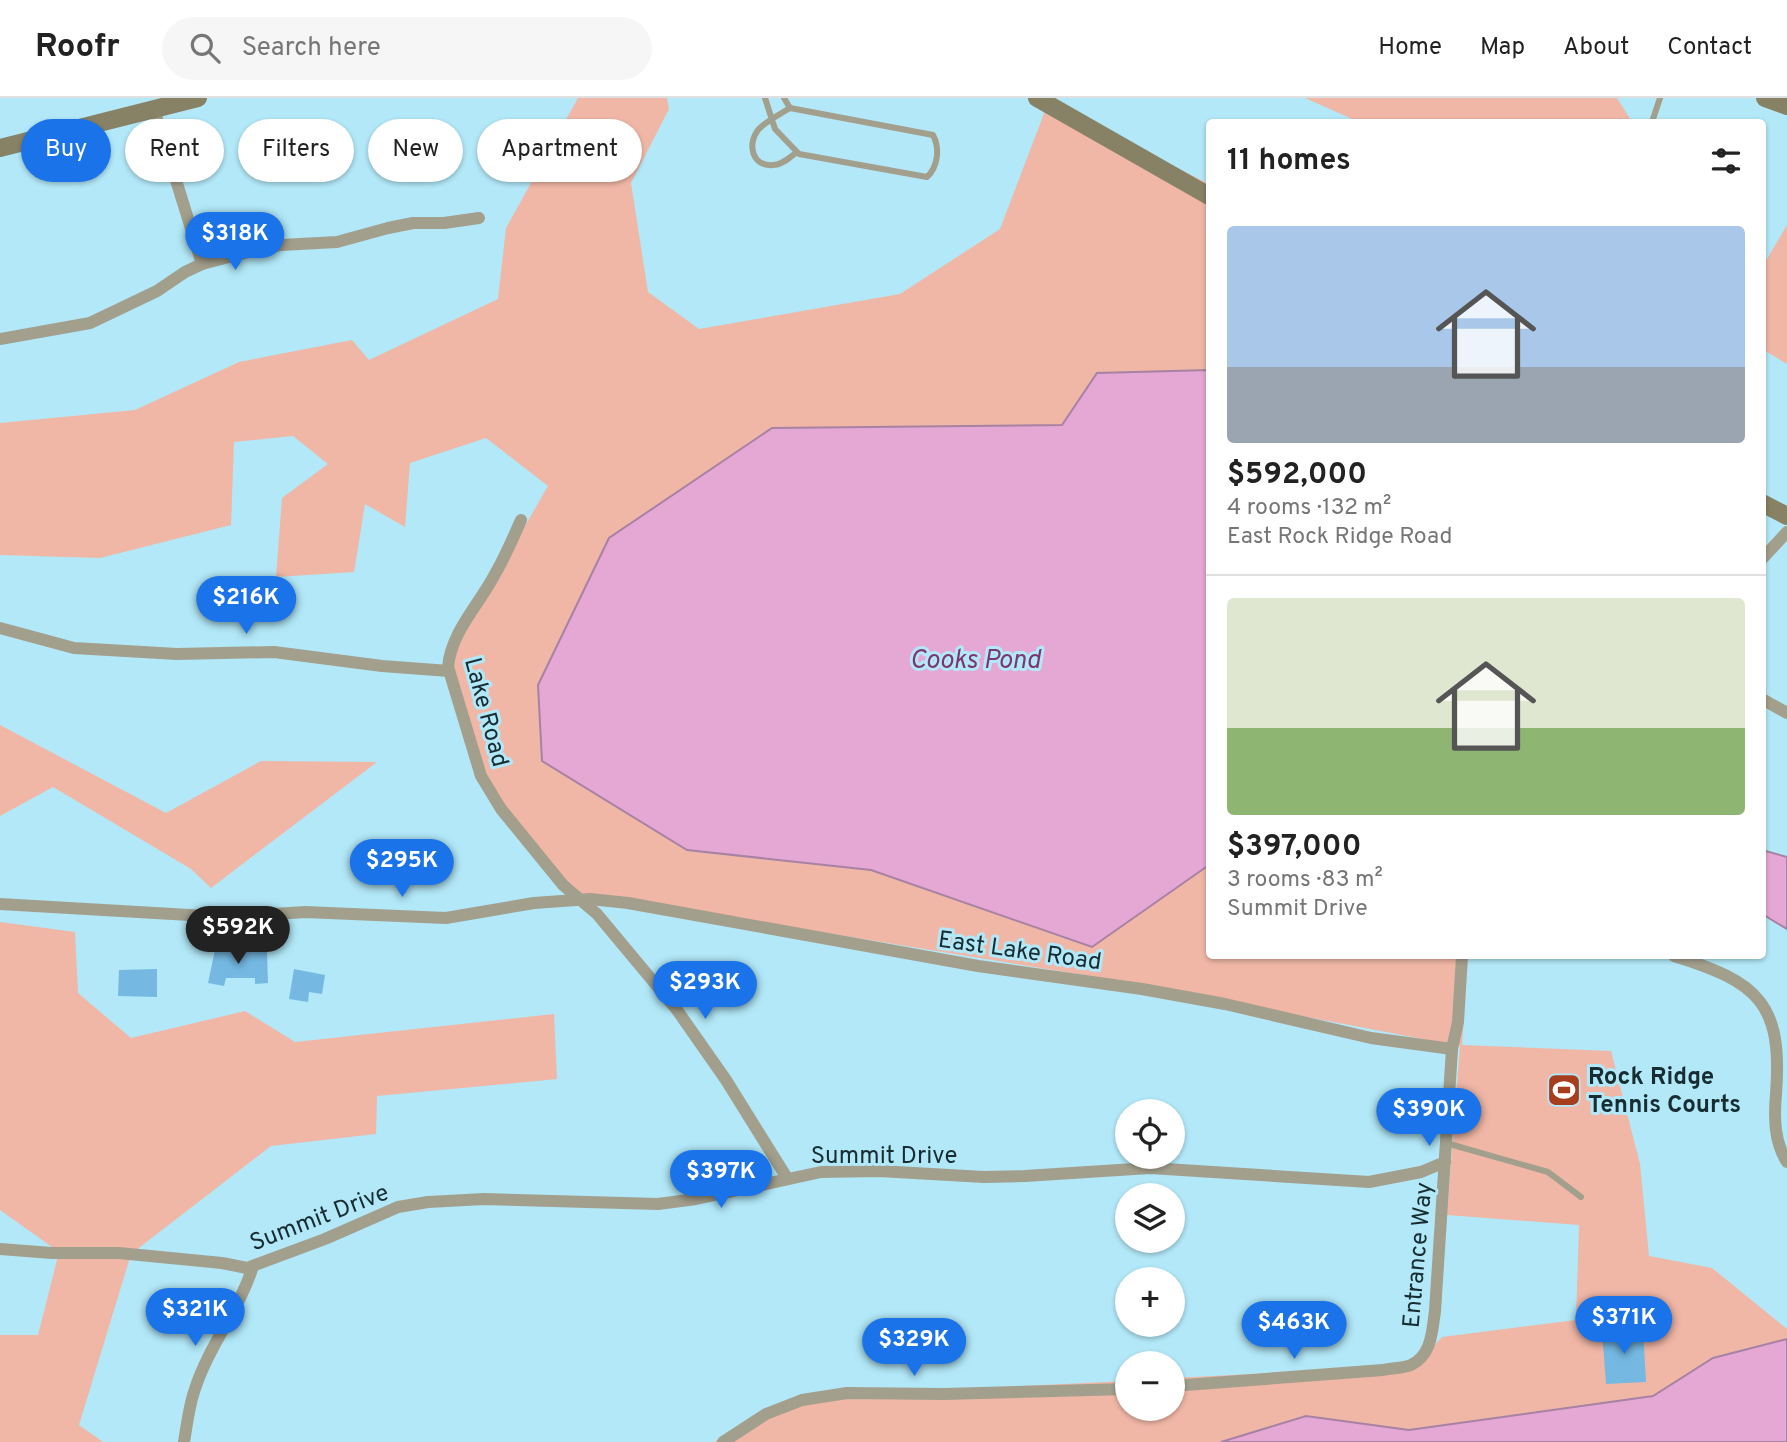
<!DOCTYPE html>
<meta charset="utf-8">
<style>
:root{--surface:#fff;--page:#f6f6f6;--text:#222;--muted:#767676;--line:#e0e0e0;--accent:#1a73e8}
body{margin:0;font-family:Overpass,sans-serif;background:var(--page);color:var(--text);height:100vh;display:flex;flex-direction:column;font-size:26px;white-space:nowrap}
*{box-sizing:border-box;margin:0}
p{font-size:23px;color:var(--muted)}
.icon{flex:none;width:38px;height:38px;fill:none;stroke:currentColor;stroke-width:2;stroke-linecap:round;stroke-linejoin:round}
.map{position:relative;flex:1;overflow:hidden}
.drawer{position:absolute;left:1206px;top:21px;width:560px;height:840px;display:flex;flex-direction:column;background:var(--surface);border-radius:7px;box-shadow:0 2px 5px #0004}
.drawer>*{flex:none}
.banner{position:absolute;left:21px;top:21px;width:665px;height:63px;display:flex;gap:14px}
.controls{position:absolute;left:1115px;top:1001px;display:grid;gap:14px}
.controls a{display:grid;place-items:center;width:70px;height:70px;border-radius:50%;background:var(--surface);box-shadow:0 2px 5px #0004;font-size:35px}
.price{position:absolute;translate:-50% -60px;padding:0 16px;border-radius:24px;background:var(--accent);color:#fff;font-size:23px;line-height:46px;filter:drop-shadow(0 2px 4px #0008)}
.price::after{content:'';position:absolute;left:50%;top:42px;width:21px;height:16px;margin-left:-10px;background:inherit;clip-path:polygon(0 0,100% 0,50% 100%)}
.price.current{background:#222;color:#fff}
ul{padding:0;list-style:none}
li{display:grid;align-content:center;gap:14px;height:371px;padding:0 21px}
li+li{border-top:2px solid var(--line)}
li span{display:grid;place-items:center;height:217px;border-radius:7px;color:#555}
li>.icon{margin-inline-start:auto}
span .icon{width:126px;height:126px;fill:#fffc;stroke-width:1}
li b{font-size:30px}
h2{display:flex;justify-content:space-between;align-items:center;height:84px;padding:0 21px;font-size:30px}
.chip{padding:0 24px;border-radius:32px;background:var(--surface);box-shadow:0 2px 5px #0004;font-size:24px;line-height:63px}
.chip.current{background:var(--accent);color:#fff}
header{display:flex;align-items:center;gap:42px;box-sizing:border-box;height:98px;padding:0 35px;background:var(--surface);border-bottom:2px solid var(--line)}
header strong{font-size:33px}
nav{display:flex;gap:38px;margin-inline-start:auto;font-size:24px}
.search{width:490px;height:63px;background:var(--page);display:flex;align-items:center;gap:18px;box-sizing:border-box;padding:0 24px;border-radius:38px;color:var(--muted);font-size:26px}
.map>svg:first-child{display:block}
.green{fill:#f0b7a6}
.water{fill:#e5a7d4;stroke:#a782a3;stroke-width:2}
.building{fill:#75b9e3}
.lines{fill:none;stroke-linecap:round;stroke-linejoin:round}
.lane{stroke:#a39f8d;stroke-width:6}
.street{stroke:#a39f8d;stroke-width:12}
.secondary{stroke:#878165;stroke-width:18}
.labels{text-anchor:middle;stroke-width:6;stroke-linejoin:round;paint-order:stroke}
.street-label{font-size:24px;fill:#172d32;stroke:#b2e8f8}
.poi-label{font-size:24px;font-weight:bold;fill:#172d32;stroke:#b2e8f8;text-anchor:start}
.water-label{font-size:26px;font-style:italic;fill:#7e366e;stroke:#b2e8f8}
</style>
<header>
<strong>Roofr</strong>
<div class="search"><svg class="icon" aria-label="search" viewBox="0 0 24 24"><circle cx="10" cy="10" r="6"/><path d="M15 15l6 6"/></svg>Search here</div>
<nav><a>Home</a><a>Map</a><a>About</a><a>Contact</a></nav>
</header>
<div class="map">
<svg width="1787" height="1344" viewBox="0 0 1787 1344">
<rect width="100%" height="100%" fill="#b2e8f8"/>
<g class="green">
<path d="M 578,0 L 667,0 L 669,11 L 631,85 L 648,194 L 699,231 L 900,196 L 1000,131 L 1048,5 L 1209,86 L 1209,272 L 1097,275 L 1062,327 L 688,752 L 871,772 L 1092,849 L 1209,767 L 1209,858 L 1468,858 L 1462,947 L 1611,953 L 1640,1066 L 1649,1158 L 1712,1170 L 1787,1231 L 1787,1241 L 1713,1260 L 1653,1298 L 1409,1332 L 1306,1318 L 1221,1344 L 714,1344 L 803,1298 L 1127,1283 L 1127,1311 L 1172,1311 L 1173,1280 L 1416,1268 L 1442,1239 L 1576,1222 L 1579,1127 L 1447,1117 L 1460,948 L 1096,879 L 574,794 L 482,686 L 448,562 L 548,388 L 486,340 L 410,365 L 405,429 L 365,406 L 354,474 L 276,479 L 282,400 L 328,366 L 293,338 L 234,344 L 231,427 L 100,460 L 0,457 L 0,325 L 135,312 L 239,264 L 352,242 L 369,262 L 498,201 L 506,130 Z"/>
<path d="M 1305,0 L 1617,0 L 1632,24 L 1359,24 Z"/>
<path d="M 1787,127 L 1787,266 L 1762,251 L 1762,158 L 1767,161 Z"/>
<path d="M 0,627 L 166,715 L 261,663 L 377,664 L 211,790 L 191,771 L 53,689 L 0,718 Z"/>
<path d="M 0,824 L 75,834 L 78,895 L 131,940 L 245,913 L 295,944 L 554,916 L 557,981 L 377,998 L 376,1036 L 271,1048 L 131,1156 L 79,1327 L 103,1344 L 0,1344 L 0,1237 L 38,1237 L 59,1154 L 0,1112 Z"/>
</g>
<g class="water">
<path d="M 1209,272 L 1209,767 L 1092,849 L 871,772 L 687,752 L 542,663 L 538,587 L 609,440 L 772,330 L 1062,327 L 1097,275 Z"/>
<path d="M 1762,752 L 1787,759 L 1787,831 L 1762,816 Z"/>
<path d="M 1787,1241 L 1787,1344 L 1221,1344 L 1306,1318 L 1409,1332 L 1653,1298 L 1713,1260 Z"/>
</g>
<g class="building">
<path d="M 216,847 L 243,853 L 267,853 L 268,885 L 255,886 L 255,880 L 226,880 L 224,888 L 208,885 Z"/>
<path d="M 157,871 L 157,899 L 118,898 L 119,872 Z"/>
<path d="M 294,871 L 325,877 L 322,896 L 309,894 L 308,904 L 289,901 Z"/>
<path d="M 1643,1230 L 1646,1284 L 1606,1286 L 1602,1233 Z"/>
</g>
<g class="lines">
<g class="lane">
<path d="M 765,0 L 775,31 L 799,56 L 927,79 C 938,69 940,50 933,37 L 790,10 C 779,17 766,23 758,32 C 747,46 752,69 773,67 C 782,67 790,59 797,54"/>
<path d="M 784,0 L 790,10"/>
<path d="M 1652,24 L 1660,0"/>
<path d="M 1446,1045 L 1548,1074 L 1581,1099"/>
</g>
<g class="street">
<path d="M 154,11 L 202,166"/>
<path d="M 0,241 L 90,225 L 157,193 L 185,174 L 202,166 L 244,155 L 281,147 L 337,144 L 388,130 L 413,125 L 444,125 L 479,120"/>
<path d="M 521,422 C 513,440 505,459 495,476 C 479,507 451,534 448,569 L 481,678 L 501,711 L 563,787 L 597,816 L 677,912 L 726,982 L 787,1080"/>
<path d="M 1762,461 L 1787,434"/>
<path d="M 0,530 L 74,550 L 177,556 L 274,554 L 382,568 L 449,573"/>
<path d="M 1762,601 L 1787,615"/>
<path d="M 0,806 L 224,819 L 305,814 L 446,820 L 534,805 L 590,801 L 628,805 L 978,868 L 1142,891 L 1225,906 L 1371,940 L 1452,951"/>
<path d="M 1674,858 C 1758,884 1783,905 1776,996 C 1774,1019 1774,1044 1787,1064"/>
<path d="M 0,1151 L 52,1155 L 119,1155 L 222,1165 L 247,1170 L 325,1141 L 398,1109 L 428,1104 L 484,1101 L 658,1106 L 696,1101 L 821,1074 L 879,1073 L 984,1079 L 1025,1078 L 1150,1070 L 1369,1084 L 1421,1074 L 1445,1064"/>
<path d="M 1172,1288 L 1383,1272 C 1392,1270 1404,1270 1411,1267 C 1432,1257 1432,1233 1435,1213 L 1452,951 L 1458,924 L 1462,858"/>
<path d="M 184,1344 C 187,1327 189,1307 195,1291 C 209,1247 240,1211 253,1168"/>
<path d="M 723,1344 L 766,1316 L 802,1302 L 847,1295 L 944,1296 L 1127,1291"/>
</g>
<g class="secondary">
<path d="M 1037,0 L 1209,98"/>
<path d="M 1765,0 L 1787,8"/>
<path d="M 0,50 L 198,0"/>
<path d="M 1762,405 L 1787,418"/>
</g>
</g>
<defs>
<g id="stadium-square" transform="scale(1.75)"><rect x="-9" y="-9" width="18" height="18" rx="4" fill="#a63e1e" stroke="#b2e8f8"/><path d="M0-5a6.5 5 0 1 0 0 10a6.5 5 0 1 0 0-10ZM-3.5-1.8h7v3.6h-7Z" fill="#fff"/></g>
</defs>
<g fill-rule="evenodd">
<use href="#stadium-square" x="1564" y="992"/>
</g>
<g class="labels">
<g class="street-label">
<text transform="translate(487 614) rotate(75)" y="8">Lake Road</text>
<text transform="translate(1020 852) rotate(8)" y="8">East Lake Road</text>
<text x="884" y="1065">Summit Drive</text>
<text transform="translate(319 1119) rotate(-21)" y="8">Summit Drive</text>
<text transform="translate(1417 1157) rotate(-85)" y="8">Entrance Way</text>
</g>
<g class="poi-label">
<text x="1588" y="986">Rock Ridge<tspan x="1588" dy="28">Tennis Courts</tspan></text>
</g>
<g class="water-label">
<text x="975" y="570">Cooks Pond</text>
</g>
</g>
</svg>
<div class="controls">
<a><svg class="icon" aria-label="locate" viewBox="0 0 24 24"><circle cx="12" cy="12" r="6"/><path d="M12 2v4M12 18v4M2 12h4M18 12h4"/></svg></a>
<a><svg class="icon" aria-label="layers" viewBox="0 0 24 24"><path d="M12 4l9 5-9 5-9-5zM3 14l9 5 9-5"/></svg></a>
<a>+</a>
<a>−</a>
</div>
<b class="price" style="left:235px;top:174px">$318K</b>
<b class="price" style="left:246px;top:538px">$216K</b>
<b class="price" style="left:402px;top:801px">$295K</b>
<b class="price current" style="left:238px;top:868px">$592K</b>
<b class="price" style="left:705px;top:923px">$293K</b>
<b class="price" style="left:1429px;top:1050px">$390K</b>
<b class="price" style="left:721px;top:1112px">$397K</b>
<b class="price" style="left:195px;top:1250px">$321K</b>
<b class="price" style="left:1624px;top:1258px">$371K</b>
<b class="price" style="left:1294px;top:1263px">$463K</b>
<b class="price" style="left:914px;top:1280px">$329K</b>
<div class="banner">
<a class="chip current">Buy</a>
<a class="chip">Rent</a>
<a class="chip">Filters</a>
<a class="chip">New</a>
<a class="chip">Apartment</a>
</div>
<section class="drawer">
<h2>11 homes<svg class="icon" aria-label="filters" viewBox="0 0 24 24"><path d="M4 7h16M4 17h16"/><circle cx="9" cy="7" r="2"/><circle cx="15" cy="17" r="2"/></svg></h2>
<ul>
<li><span style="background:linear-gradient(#a9c7e8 65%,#9aa5b1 0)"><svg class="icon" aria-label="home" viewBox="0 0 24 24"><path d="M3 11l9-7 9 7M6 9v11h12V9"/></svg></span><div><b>$592,000</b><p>4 rooms · 132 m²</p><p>East Rock Ridge Road</p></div></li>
<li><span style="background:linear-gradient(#dfe7d0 60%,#8fb573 0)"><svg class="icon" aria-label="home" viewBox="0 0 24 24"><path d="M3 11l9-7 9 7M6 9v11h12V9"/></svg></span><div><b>$397,000</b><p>3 rooms · 83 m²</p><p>Summit Drive</p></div></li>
</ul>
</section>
</div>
